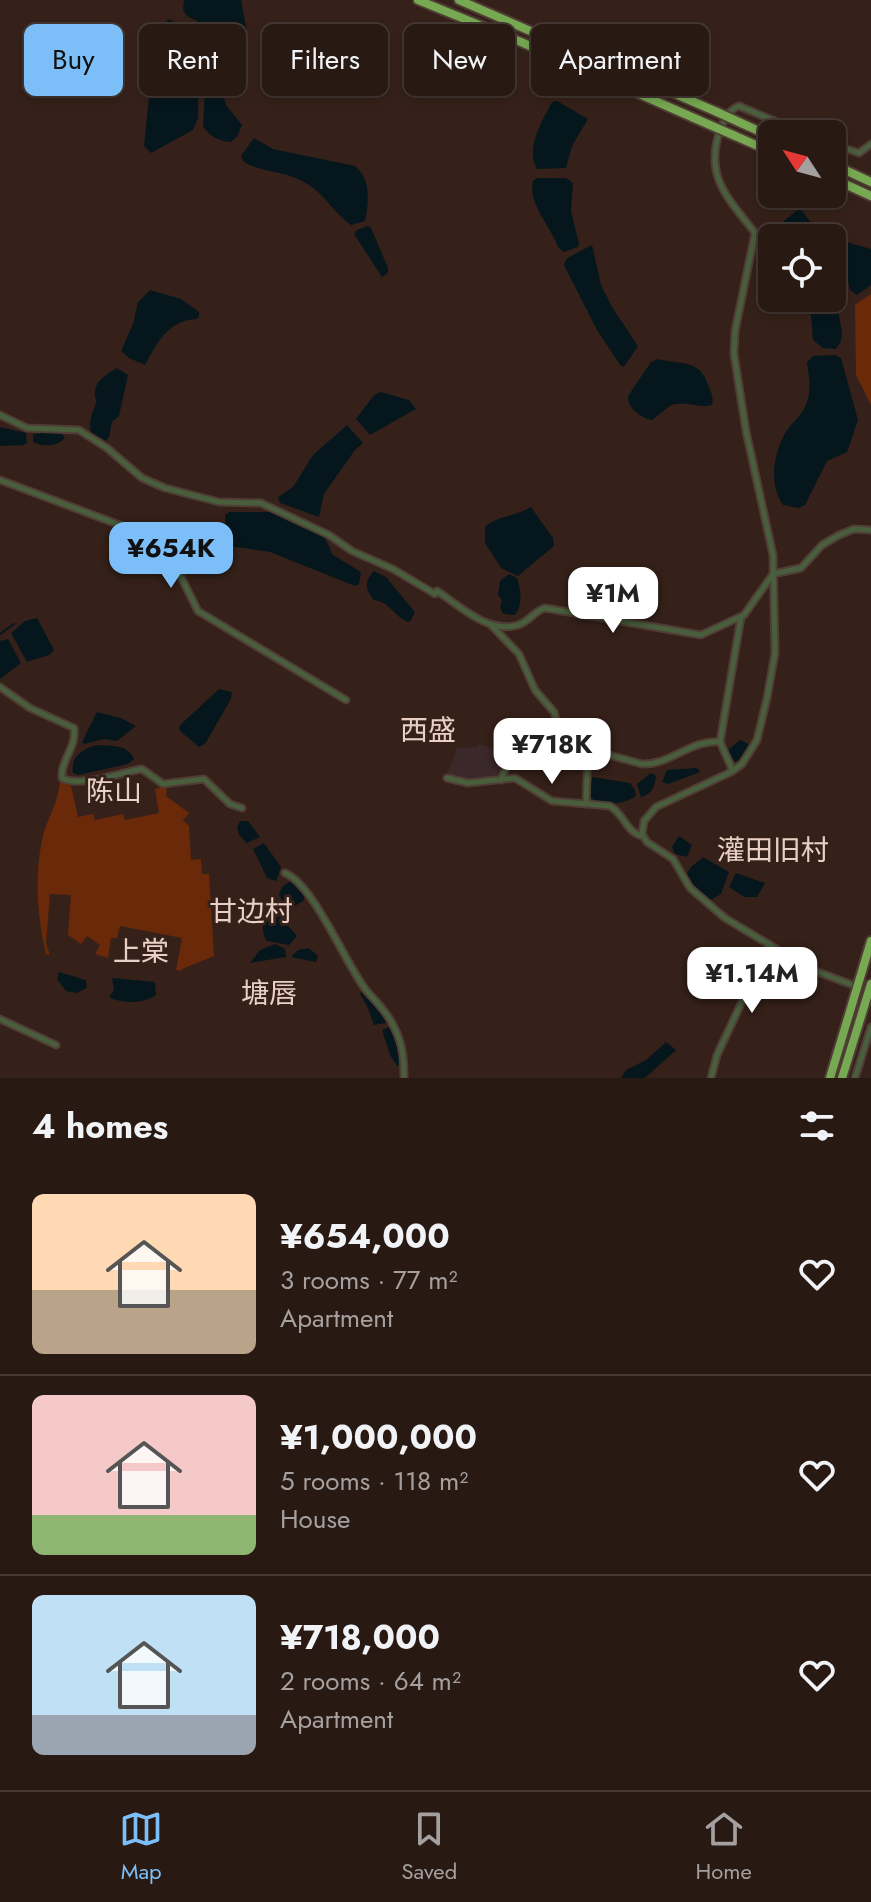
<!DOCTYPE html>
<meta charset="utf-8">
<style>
:root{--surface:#281913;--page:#30221c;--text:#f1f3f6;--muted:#a5a0a0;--line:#443833;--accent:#7bbef8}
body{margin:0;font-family:Jost,"Noto Sans SC",sans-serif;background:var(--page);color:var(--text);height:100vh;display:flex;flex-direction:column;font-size:30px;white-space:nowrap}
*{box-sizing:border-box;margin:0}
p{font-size:26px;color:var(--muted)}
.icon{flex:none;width:44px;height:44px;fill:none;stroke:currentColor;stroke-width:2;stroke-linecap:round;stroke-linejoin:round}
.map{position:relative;height:1078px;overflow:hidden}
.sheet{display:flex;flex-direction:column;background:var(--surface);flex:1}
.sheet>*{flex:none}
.guide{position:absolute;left:24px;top:24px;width:824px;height:72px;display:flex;gap:16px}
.needle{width:52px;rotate:306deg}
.fabs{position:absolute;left:758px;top:120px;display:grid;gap:16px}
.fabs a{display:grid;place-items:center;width:88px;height:88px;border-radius:12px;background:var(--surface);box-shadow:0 4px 12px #0003,0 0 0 2px var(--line);font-size:40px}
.price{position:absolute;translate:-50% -68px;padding:0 18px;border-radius:16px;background:#fff;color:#222;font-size:26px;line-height:52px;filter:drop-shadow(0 2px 4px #0008)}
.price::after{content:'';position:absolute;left:50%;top:48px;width:24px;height:18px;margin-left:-12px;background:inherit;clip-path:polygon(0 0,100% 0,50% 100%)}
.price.current{background:var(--accent);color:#111}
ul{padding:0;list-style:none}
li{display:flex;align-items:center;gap:24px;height:200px;padding:0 32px}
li+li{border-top:2px solid var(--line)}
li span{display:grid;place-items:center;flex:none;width:224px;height:160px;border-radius:12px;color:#555}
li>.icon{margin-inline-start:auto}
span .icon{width:96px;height:96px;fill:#fffc;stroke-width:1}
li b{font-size:34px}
h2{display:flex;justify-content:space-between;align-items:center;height:96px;padding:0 32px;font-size:34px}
.chip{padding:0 28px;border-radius:12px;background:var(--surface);box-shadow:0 4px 12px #0003,0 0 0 2px var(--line);font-size:28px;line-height:72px}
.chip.current{background:var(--accent);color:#111}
.dock{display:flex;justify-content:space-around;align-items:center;height:112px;border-top:2px solid var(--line);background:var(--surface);font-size:22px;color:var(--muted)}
.dock a{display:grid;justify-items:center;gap:4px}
.dock .current{color:var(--accent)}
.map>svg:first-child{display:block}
.education{fill:#3b282b}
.green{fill:#6a2909}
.water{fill:#05171c}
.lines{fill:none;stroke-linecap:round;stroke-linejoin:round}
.stream{stroke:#05171c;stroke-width:2}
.minor-casing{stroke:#503d35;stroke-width:9}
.highway-casing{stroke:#503d35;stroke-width:12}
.minor{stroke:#495e3c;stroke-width:5}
.highway{stroke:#77a952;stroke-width:8}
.highway-bridge-casing{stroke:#503d35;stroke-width:12;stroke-linecap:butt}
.highway-bridge{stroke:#77a952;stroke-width:8}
.labels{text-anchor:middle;stroke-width:6;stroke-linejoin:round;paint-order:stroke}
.quarter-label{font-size:28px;fill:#e9cfc4;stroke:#352119}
</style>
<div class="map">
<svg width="871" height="1078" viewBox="0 0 871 1078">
<rect width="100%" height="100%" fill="#352119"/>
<path class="education" d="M 479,744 L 508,753 L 500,779 L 472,782 L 447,775 L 457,748 L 478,747 Z"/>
<g class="green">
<path d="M 871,294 L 871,405 L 856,375 L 855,305 Z"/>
<path d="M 60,781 L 71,786 L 78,817 L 93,814 L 95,820 L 123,814 L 125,820 L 159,813 L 155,789 L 167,786 L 166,796 L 189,813 L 183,820 L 189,826 L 191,860 L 201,859 L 202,874 L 209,874 L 214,956 L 182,969 L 182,971 L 176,970 L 182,938 L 120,926 L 117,938 L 111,938 L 108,958 L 95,954 L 100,945 L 87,936 L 81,944 L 68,935 L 71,895 L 50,894 L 46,943 L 50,955 L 46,954 C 38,919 34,877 42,841 C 46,819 58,806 60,781 Z"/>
</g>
<g class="water">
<path d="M 184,0 L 241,0 L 247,32 L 245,39 L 237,41 L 187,16 L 183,10 Z"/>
<path d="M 168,19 L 198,32 L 199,36 L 198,118 L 193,130 L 151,153 L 144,146 L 154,47 Z"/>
<path d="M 216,39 L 232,48 L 224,69 L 211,68 L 209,65 L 211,43 Z"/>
<path d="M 206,74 L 219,77 L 226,105 L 242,125 L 237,137 L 231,142 C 221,142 207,135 203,126 Z"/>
<path d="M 557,101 L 588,119 L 572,146 L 566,168 L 537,169 C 525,148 542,121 552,102 Z"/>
<path d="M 254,138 L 273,149 L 355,166 C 371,178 369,203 365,221 L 351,225 C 335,214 325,195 309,185 C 286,170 266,174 244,162 L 241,156 Z"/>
<path d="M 537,178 L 566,178 L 573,183 L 571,211 L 579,244 L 578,247 L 564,252 L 558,247 C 551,227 527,202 533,181 Z"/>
<path d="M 800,208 L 822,238 L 790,238 L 784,221 Z"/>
<path d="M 368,226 L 371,228 L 388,268 L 388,273 L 382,277 L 354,234 L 357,230 Z"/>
<path d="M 839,240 L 871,249 L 871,285 L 857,295 L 850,290 Z"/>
<path d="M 592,245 L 601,285 L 612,307 L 638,346 L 624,367 L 620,365 L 597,330 L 564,265 L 567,258 Z"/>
<path d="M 832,280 L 842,332 L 841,341 L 836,349 L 823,348 L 813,340 L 811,316 L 804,298 L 832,298 Z"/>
<path d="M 150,290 L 181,299 L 199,312 L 199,316 L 197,319 C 168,320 157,343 145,365 L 129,358 L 121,351 L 133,324 L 138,302 Z"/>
<path d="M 813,356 L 835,355 L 841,358 L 858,420 L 847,452 L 827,461 L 805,505 L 799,508 L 783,505 C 769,484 773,457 784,435 C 790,424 801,417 806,405 C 812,389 809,378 807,362 Z"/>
<path d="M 658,359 C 682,365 700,359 708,385 C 711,393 714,397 712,405 C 699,409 684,399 670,406 C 664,410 658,416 652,420 C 641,418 627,408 628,396 L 651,362 Z"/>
<path d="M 117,368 L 128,375 L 119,416 L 112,422 L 109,437 L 106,441 L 91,432 C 89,420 91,416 95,406 C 99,393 94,405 95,392 C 96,379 108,374 117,368 Z"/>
<path d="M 381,392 L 409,400 L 416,409 L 370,435 L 356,419 L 374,395 Z"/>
<path d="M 347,425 L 363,443 L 355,450 L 324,494 L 319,517 L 280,503 L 278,497 L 293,487 L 313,455 Z"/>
<path d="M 0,427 L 26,433 L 27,443 L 24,445 L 0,446 Z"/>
<path d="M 59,431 L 65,438 C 57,447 43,447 33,442 L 33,434 Z"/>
<path d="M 531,507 L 553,538 L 554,546 L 518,576 L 501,568 L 485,543 L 485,527 C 499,515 517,516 531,507 Z"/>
<path d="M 229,512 L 273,512 L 317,532 L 325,538 L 333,555 L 361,572 L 359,584 L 355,586 L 270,552 L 230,546 L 226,542 L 225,515 Z"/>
<path d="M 374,571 L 386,577 L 415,612 L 410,622 C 396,620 390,601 374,600 C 365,589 364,582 374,571 Z"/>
<path d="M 509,574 L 517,578 C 521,590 523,605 515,615 L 503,614 L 500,607 L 502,600 L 498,595 L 500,581 Z"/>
<path d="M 37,618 L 54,650 L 49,655 L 27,662 L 11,633 L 25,621 Z"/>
<path d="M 8,639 L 21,663 L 0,679 L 0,641 Z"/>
<path d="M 219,689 L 232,692 L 231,699 L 205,744 L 199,747 L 180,731 L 179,726 Z"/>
<path d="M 97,712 L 121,718 L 136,726 L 117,741 L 104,739 L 84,744 L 82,742 Z"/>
<path d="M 740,740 L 749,744 L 743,758 L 735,762 L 727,751 Z"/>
<path d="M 97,745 C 111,746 128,744 134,759 L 128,764 L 78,775 L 73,773 C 70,757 82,749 97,745 Z"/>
<path d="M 696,768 L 700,771 L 698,773 L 668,784 L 662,782 L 667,770 Z"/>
<path d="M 651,773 L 656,776 C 654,788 653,793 641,797 L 637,784 Z"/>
<path d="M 592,777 L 630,783 L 635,790 L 636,796 C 623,805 600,807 589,796 Z"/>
<path d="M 240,821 L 248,821 L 260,837 L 247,843 L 239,835 L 237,828 Z"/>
<path d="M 679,836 L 692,845 L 687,857 L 675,854 L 672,847 Z"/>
<path d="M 264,843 L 281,867 L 276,881 L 267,878 L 253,849 Z"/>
<path d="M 703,857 L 729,872 L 721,894 L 711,900 L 698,891 L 686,875 L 691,867 Z"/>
<path d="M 736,873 L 765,883 L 757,897 L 744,897 L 729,887 Z"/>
<path d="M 291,881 L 305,896 L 303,901 L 288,910 L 279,895 L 282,887 Z"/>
<path d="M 276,900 L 284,921 L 297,936 L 289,945 L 267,941 C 258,930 266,909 276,900 Z"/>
<path d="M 275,944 L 285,949 L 286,957 L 250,963 L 260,950 Z"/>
<path d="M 309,948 L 318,956 L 316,962 L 291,957 L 298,950 Z"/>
<path d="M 59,972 L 86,980 L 87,988 L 77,993 L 66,991 L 57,979 Z"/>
<path d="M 112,978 L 155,982 L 156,995 C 144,1004 122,1004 109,997 L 114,990 Z"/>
<path d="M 363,989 L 387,1020 L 386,1023 L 374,1025 L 367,1006 L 360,994 Z"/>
<path d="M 390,1027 L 396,1039 L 401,1064 L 397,1066 L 390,1055 L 382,1030 Z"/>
<path d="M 666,1042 L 676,1050 L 645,1078 L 621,1078 L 626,1070 L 646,1060 Z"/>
</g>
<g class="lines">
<path class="stream" d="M 0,634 L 14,624"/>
<g class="minor-casing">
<g id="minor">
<path d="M 805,134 L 739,106 C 728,110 724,120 720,130 C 704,177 728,198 755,233 L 735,331 L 734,354 L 746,431 L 773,555 L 775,653 L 767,698 L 757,740 L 742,764 L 731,772 L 656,807 L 644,821 L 642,834 L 647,842 L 673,859 L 690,888 L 725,918 L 810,969 L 850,984"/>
<path d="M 832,144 L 859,153 L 871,144"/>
<path d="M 0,415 L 27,428 L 79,430 L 107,448 L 142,478 L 165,488 L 219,502 L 261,503 L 329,535 L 352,551 L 393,569 L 435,594"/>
<path d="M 0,480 L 165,542 L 171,548 L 176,567 L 198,611 L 346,700"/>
<path d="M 437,591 C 460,606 488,634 518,625 C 529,622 534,611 545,608 L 701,635 L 744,615 L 773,574 L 801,568 L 822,545 L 839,535 L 854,529 L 871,530"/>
<path d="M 492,626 L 519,654 L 535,690 L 554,712 L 563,743"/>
<path d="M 0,687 L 30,708 L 74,728 C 77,747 60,761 62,778 C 80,788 122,772 142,769 L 163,784 L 204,779 L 230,804 L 242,808"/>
<path d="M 733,771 L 720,742 L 741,617"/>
<path d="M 447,778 L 468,783 L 515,778 L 552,801 L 610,806 C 624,814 626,832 642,836"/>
<path d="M 501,780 L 513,750 L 529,733 L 642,764 C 671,765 691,739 720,742"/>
<path d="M 586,804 L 588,750"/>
<path d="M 285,873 C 314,885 345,963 366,990 C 377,1003 388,1013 395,1029 C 403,1045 404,1061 404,1078"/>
<path d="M 0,1019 L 56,1045"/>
<path d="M 711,1078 L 717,1055 L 769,944"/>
<path d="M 855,1078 L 871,1027"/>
</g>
</g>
<g class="highway-casing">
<g id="highway">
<path d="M 418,0 L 521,42 L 710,125"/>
<path d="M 459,0 L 717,112"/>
<path d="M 741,123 L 772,137"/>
<path d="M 733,135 L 772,152"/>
<path d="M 832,164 L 871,182"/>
<path d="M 832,178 L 871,196"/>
<path d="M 830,1078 L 871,941"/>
<path d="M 842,1078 L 871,984"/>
</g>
</g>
<use href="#minor" class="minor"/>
<use href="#highway" class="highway"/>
<g class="highway-bridge-casing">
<g id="highway-bridge">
<path d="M 717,112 L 741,123"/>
<path d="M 710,125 L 733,135"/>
</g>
</g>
<use href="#highway-bridge" class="highway-bridge"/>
</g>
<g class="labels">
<g class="quarter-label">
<text x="428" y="740">西盛</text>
<text x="114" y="801">陈山</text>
<text x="773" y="860">灌田旧村</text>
<text x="251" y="921">甘边村</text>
<text x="141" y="961">上棠</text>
<text x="269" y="1003">塘唇</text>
</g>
</g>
</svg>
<div class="fabs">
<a><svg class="needle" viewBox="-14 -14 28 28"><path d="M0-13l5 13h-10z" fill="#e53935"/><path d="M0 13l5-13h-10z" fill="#a5a0a0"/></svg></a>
<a><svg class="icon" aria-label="locate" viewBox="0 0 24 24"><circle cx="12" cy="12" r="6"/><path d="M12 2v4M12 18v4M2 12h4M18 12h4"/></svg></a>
</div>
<b class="price current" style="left:171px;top:590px">¥654K</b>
<b class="price" style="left:613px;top:635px">¥1M</b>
<b class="price" style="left:552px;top:786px">¥718K</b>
<b class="price" style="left:752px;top:1015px">¥1.14M</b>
<div class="guide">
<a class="chip current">Buy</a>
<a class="chip">Rent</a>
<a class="chip">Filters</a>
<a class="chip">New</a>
<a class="chip">Apartment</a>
</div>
</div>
<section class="sheet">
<h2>4 homes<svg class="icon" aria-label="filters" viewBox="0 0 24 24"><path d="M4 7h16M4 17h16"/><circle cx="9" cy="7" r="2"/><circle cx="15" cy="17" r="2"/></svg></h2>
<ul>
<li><span style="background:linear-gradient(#ffd9b3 60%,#b9a48a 0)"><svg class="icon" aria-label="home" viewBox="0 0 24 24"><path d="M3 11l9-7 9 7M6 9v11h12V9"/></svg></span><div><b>¥654,000</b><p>3 rooms · 77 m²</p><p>Apartment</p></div><svg class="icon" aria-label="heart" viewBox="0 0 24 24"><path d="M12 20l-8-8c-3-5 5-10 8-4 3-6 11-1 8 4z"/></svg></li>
<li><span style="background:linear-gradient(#f6c9c9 75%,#8fb573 0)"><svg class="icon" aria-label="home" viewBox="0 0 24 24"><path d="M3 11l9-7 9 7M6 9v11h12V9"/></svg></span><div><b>¥1,000,000</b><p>5 rooms · 118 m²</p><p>House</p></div><svg class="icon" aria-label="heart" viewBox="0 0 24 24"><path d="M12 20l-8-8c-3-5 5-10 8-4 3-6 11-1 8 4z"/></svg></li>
<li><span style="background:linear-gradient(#bfe0f5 75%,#9aa5b1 0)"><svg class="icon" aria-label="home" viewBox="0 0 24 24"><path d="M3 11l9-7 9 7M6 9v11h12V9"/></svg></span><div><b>¥718,000</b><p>2 rooms · 64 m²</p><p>Apartment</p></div><svg class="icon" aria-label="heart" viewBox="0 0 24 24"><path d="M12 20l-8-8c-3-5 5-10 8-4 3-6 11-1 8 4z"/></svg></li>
</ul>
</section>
<nav class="dock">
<a class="current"><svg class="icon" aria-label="map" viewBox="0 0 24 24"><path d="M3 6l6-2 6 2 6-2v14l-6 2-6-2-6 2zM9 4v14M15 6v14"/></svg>Map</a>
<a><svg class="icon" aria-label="saved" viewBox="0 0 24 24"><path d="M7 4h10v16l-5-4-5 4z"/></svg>Saved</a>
<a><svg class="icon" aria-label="home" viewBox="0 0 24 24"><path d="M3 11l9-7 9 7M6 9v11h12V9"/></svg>Home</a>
</nav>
